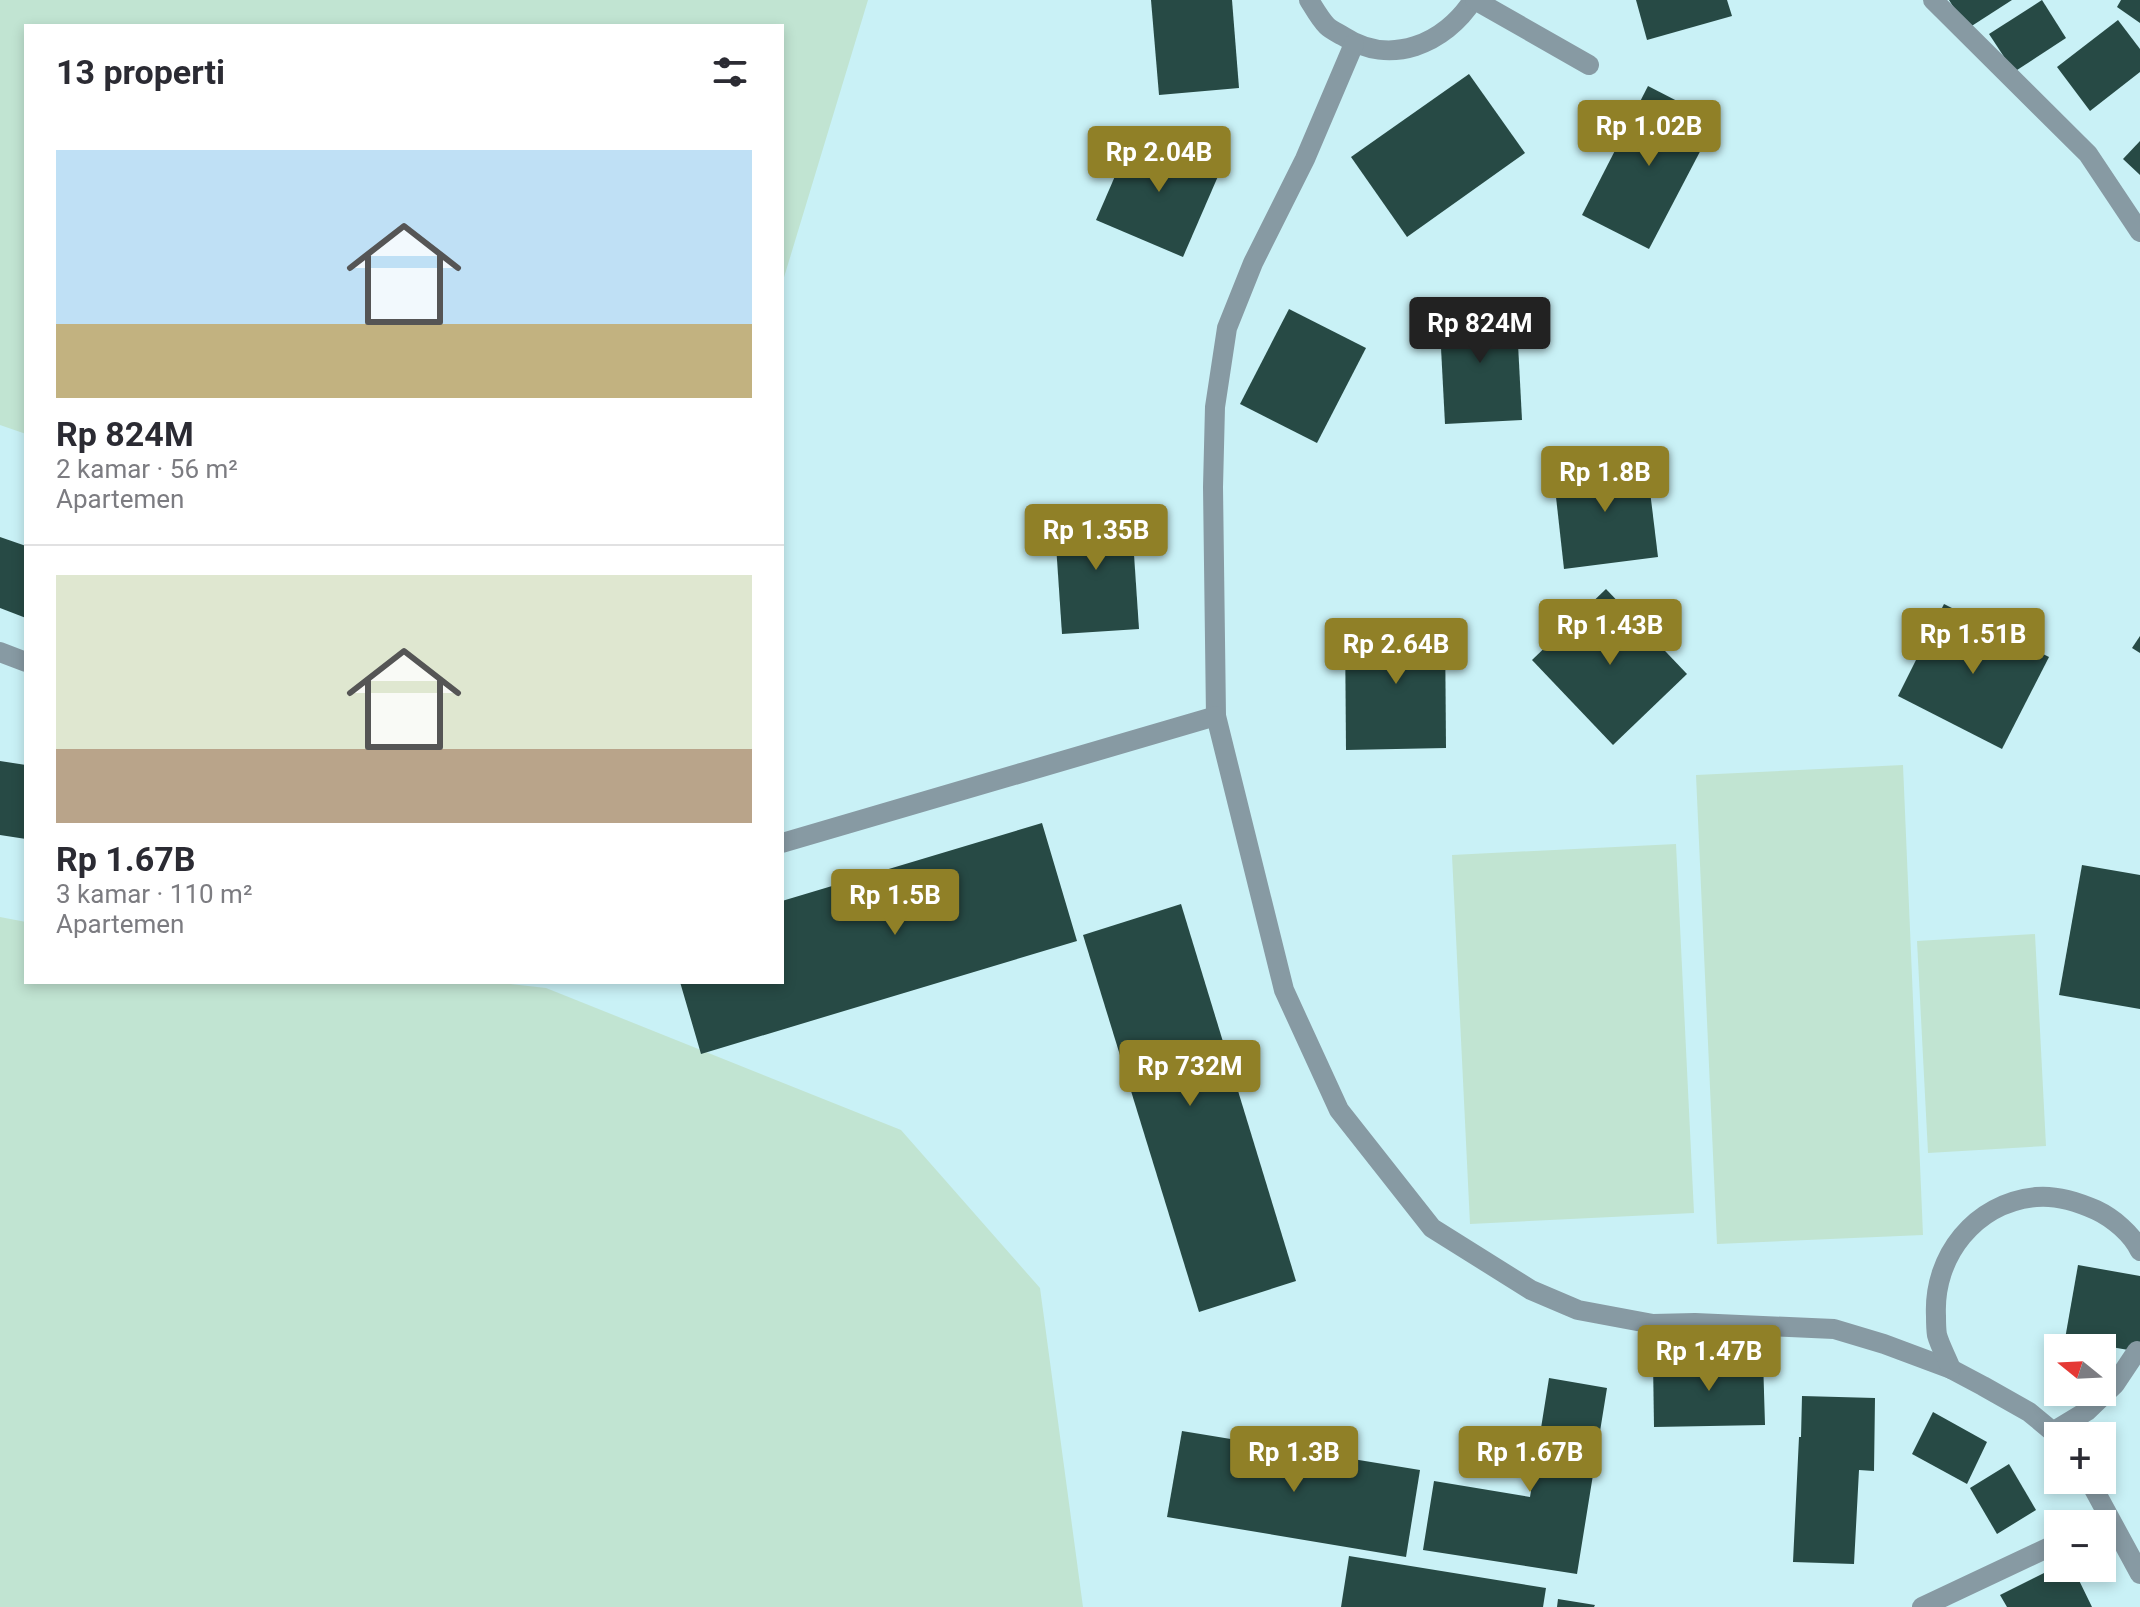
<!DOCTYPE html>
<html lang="id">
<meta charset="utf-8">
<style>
:root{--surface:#fff;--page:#f2f2f3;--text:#2b2b33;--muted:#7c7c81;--line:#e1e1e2;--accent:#908027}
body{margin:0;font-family:Roboto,sans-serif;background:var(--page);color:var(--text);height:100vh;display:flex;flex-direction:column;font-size:30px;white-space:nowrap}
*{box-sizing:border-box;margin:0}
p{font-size:26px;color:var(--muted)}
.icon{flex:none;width:44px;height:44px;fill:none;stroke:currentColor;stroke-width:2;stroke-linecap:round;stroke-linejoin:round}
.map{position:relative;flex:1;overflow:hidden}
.drawer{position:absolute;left:24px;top:24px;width:760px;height:960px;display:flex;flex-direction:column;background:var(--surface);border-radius:0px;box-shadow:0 4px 12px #0003}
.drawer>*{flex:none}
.needle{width:52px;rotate:288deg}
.controls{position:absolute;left:2044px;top:1334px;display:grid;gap:16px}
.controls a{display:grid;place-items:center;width:72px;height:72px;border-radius:0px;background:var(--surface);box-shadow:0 4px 12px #0003;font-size:40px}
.price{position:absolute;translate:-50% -68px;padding:0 18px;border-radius:8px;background:var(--accent);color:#fff;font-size:26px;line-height:52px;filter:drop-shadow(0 2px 4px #0008)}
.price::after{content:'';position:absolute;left:50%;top:48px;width:24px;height:18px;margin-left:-12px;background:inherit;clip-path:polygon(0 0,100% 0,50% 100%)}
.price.on{background:#222;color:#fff}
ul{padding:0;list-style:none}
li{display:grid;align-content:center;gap:16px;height:424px;padding:0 32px}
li+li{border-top:2px solid var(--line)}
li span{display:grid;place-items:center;height:248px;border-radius:0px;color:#555}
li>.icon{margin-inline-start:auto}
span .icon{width:144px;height:144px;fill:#fffc;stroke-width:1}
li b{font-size:34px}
h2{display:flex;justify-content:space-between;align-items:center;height:96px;padding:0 32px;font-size:34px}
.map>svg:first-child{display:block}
.green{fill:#c1e4d2}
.building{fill:#274a45}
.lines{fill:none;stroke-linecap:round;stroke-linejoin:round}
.lane{stroke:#879aa3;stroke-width:20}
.street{stroke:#879aa3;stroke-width:20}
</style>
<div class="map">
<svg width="2140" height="1607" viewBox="0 0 2140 1607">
<rect width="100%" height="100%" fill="#c9f1f6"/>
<g class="green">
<path d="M 0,0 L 868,0 L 782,284 L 782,26 L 26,26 L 26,434 L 0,425 Z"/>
<path d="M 1903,765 L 1923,1235 L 1717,1244 L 1696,775 Z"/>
<path d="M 1676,844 L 1694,1213 L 1470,1224 L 1452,855 Z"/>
<path d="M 0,917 L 26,922 L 26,982 L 491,982 L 546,988 L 901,1130 L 1040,1288 L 1083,1607 L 0,1607 Z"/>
<path d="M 2035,934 L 2046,1146 L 1928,1153 L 1917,941 Z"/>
</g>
<g class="building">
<path d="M 1151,0 L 1232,0 L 1239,88 L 1159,95 Z"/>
<path d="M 1636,0 L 1727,0 L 1732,16 L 1647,40 Z"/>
<path d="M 1949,0 L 2012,0 L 1967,29 Z"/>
<path d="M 2042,0 L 2066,38 L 2014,72 L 1989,34 Z"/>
<path d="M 2121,0 L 2140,0 L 2140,23 L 2117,7 Z"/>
<path d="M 2118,20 L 2140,49 L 2140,72 L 2090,111 L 2057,67 Z"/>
<path d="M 1469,74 L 1525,153 L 1407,237 L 1351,157 Z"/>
<path d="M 1648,86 L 1716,121 L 1649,249 L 1582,215 Z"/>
<path d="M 1135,130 L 1222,167 L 1183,257 L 1096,220 Z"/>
<path d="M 2140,141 L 2140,175 L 2123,159 Z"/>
<path d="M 1516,306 L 1522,420 L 1445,424 L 1439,310 Z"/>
<path d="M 1289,309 L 1366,348 L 1317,443 L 1240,404 Z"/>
<path d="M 1646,458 L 1658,557 L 1564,569 L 1553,470 Z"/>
<path d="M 1131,510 L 1139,629 L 1062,634 L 1054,515 Z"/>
<path d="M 0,537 L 26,546 L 26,618 L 0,608 Z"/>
<path d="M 1606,589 L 1687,674 L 1613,745 L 1532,660 Z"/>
<path d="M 1944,604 L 2049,657 L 2002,749 L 1898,696 Z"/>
<path d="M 1445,622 L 1446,748 L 1346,750 L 1345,624 Z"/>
<path d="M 2140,636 L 2140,653 L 2132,648 Z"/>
<path d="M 0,761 L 26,765 L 26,839 L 0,835 Z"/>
<path d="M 1042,823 L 1077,941 L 701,1054 L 680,982 L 782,982 L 782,901 Z"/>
<path d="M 2082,865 L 2140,875 L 2140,1009 L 2059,995 Z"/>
<path d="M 1181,904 L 1296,1281 L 1199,1312 L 1083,935 Z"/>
<path d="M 2078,1265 L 2140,1276 L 2140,1352 L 2065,1339 Z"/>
<path d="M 1763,1359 L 1765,1425 L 1654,1427 L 1653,1361 Z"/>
<path d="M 1549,1378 L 1607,1388 L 1577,1574 L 1423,1550 L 1434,1481 L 1530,1497 Z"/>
<path d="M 1802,1396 L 1875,1398 L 1874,1471 L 1859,1470 L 1854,1564 L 1793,1562 L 1799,1437 L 1801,1437 Z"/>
<path d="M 1933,1412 L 1987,1442 L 1967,1484 L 1912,1454 Z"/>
<path d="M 1182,1431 L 1420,1470 L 1406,1557 L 1167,1517 Z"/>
<path d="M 2009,1464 L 2036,1510 L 1997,1534 L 1970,1488 Z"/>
<path d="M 1349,1556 L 1546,1588 L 1543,1607 L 1341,1607 Z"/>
<path d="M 2058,1566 L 2058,1568 L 2073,1568 L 2092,1607 L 2007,1607 L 2000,1595 Z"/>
<path d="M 1558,1599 L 1595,1605 L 1594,1607 L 1557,1607 Z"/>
</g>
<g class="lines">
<g class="lane">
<path d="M 1309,0 C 1314,8 1320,19 1327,26 C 1331,30 1338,33 1343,36 C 1390,67 1445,44 1473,0"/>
<path d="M 1475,0 L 1589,65"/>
<path d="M 0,652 L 26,662"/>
<path d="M 1216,716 L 1213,487 L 1215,407 L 1227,328 L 1253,263 L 1305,159 L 1354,44"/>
<path d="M 782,843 L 1216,716 L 1284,990 L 1339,1110 L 1432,1228 L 1531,1290 L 1578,1310 L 1653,1324 L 1695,1323 L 1834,1329 L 1884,1344 L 1951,1369 L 1983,1386 L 2029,1412 L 2058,1436"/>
<path d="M 1951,1369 C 1947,1358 1940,1346 1937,1335 C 1936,1329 1936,1322 1936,1316 C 1933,1256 1975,1203 2036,1197 C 2057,1195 2078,1202 2096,1210 C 2113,1218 2132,1234 2140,1251"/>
<path d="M 2054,1431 L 2087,1411 L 2115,1384 L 2137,1351"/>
<path d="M 2089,1480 L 2140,1574"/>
<path d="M 1922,1607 L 2058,1543"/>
</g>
<path class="street" d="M 1933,0 L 2088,154 L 2140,232"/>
</g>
</svg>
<div class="controls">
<a><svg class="needle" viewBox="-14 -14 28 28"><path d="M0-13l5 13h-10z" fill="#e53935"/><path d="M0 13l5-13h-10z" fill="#7c7c81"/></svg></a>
<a>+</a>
<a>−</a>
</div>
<b class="price" style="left:1649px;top:168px">Rp 1.02B</b>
<b class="price" style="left:1159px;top:194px">Rp 2.04B</b>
<b class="price on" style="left:1480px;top:365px">Rp 824M</b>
<b class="price" style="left:1605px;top:514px">Rp 1.8B</b>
<b class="price" style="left:1096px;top:572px">Rp 1.35B</b>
<b class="price" style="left:1610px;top:667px">Rp 1.43B</b>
<b class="price" style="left:1973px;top:676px">Rp 1.51B</b>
<b class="price" style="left:1396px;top:686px">Rp 2.64B</b>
<b class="price" style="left:895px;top:937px">Rp 1.5B</b>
<b class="price" style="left:1190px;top:1108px">Rp 732M</b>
<b class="price" style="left:1709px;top:1393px">Rp 1.47B</b>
<b class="price" style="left:1294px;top:1494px">Rp 1.3B</b>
<b class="price" style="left:1530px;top:1494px">Rp 1.67B</b>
<section class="drawer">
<h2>13 properti<svg class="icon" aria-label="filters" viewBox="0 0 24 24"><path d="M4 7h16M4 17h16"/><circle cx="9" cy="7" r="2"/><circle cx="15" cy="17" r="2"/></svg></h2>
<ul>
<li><span style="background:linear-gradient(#bfe0f5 70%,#c2b280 0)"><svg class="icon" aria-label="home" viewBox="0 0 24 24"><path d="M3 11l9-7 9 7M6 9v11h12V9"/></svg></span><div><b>Rp 824M</b><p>2 kamar · 56 m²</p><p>Apartemen</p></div></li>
<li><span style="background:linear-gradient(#dfe7d0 70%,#b9a48a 0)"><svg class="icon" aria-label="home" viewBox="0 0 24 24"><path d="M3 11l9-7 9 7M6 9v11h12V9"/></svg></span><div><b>Rp 1.67B</b><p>3 kamar · 110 m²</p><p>Apartemen</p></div></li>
</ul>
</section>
</div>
